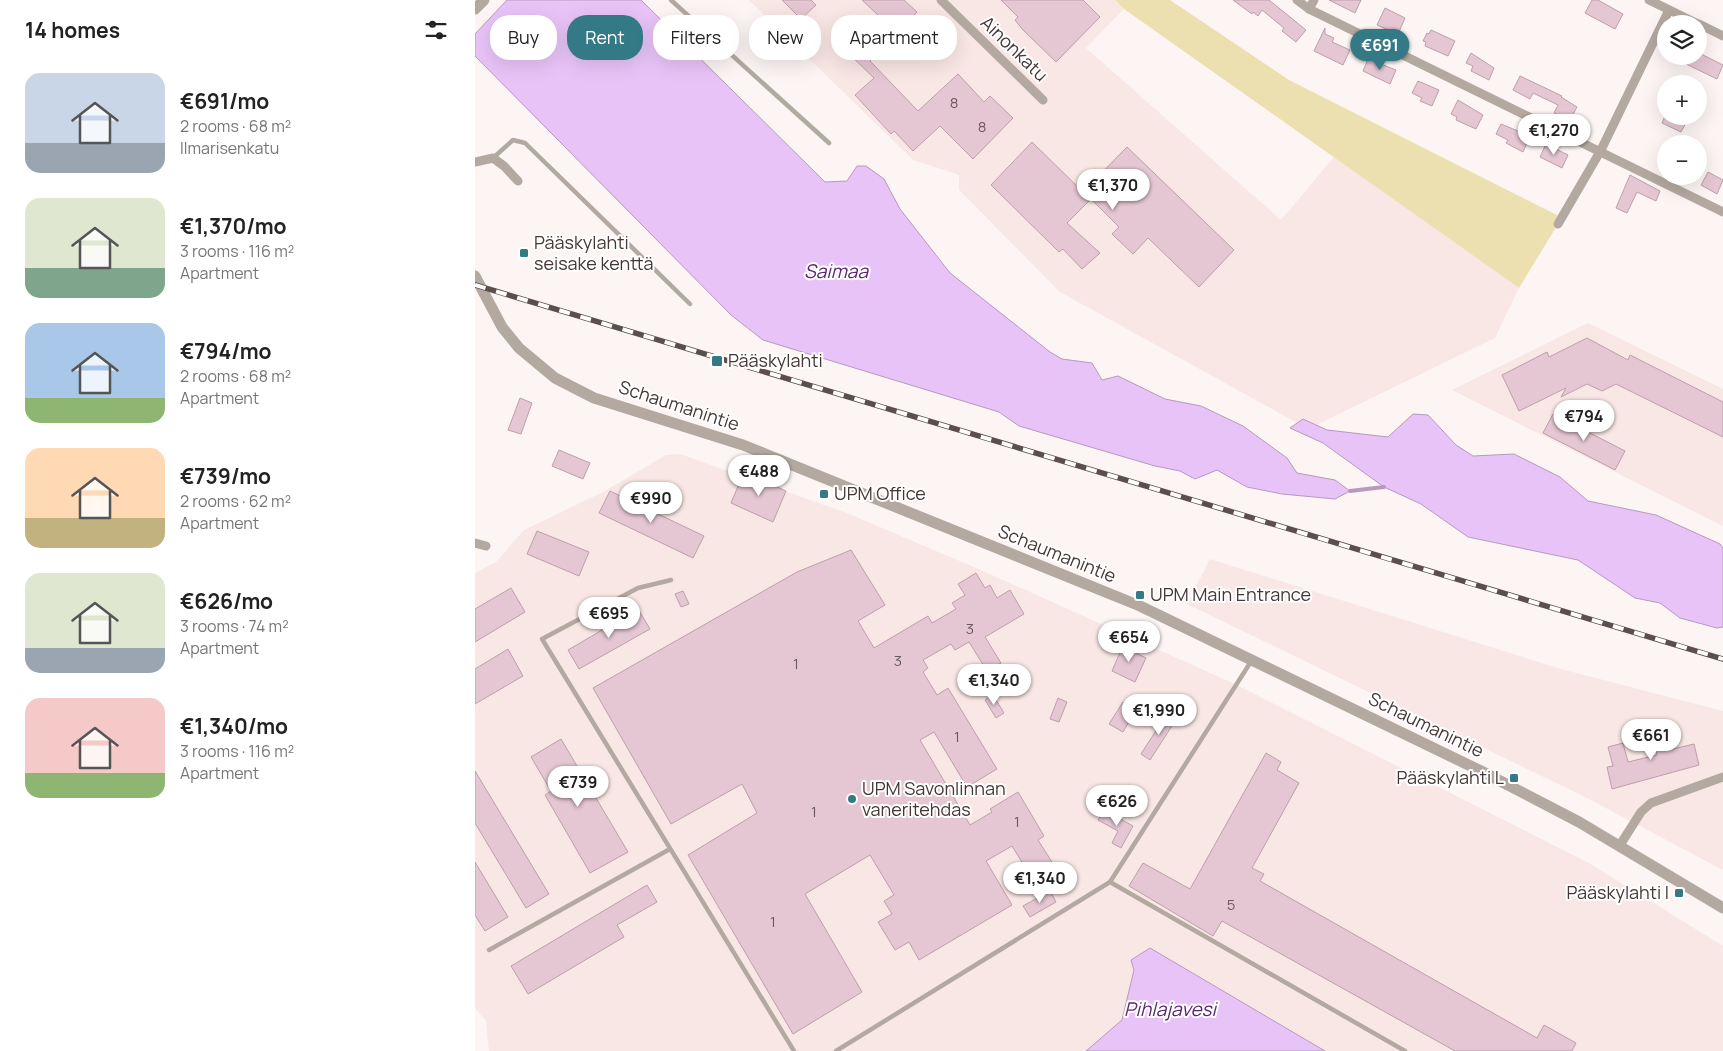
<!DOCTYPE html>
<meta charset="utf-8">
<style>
:root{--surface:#fff;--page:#f6f6f6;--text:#222;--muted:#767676;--accent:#347a86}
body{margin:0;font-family:Manrope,sans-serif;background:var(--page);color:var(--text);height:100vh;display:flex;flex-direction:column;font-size:19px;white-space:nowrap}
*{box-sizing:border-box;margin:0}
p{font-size:16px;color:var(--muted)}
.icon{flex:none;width:28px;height:28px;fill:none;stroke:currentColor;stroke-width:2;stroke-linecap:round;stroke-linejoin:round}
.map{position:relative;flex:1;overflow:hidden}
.panel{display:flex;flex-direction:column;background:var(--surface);width:475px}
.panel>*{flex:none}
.hud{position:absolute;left:15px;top:15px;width:475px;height:45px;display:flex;gap:10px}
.tools{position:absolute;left:1182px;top:15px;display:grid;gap:10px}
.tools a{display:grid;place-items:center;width:50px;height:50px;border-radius:50%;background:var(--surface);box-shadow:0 5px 20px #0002;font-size:25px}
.price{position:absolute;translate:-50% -42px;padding:0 11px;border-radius:18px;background:#fff;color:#222;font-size:16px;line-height:32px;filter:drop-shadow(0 1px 2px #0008)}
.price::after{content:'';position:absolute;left:50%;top:30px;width:15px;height:11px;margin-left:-8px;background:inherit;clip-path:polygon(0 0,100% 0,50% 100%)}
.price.current{background:var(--accent);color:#fff}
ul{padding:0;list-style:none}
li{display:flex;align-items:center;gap:15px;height:125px;padding:0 25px}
li span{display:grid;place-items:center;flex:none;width:140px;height:100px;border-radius:15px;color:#555}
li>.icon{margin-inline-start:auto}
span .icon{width:60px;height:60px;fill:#fffc;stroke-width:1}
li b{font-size:21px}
h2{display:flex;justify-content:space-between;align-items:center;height:60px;padding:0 25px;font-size:21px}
.tag{padding:0 18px;border-radius:20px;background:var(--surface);box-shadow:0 5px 20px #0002;font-size:18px;line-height:45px}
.tag.current{background:var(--accent);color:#fff}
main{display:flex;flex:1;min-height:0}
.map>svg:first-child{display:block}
.built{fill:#f9e7e5}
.green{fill:#ede0b0}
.water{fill:#e8c3f8;stroke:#b799be}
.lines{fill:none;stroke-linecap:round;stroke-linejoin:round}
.stream{stroke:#b799be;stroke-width:4}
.building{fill:#e5c6d3;stroke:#bd9fac}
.service{stroke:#b4a9a1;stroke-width:4.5}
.minor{stroke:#b4a9a1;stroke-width:9}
.tertiary{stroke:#b4a9a1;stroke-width:11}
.rail-casing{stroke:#5b4e4c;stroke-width:5.5}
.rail{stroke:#fff;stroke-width:4;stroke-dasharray:11;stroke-linecap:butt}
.poi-dot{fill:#347a86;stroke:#fff;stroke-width:2}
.labels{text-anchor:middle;stroke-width:4;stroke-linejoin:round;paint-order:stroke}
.number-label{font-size:15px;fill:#6d5b5c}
.street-label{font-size:18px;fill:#453735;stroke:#fff}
.poi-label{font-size:18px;fill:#453735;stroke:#fff;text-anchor:start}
.water-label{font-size:19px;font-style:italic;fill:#5c2571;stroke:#fff}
</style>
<main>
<section class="panel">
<h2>14 homes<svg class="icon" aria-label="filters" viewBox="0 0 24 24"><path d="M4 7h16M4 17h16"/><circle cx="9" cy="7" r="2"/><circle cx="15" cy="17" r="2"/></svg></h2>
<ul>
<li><span style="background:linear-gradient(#c9d6e8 70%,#9aa5b1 0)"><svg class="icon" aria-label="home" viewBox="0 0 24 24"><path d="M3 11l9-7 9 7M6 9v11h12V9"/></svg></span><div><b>€691/mo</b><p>2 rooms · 68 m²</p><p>Ilmarisenkatu</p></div></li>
<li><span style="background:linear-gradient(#dfe7d0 70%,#7fa58c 0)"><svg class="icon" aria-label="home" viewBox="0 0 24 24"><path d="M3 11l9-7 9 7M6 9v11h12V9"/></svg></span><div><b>€1,370/mo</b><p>3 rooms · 116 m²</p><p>Apartment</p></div></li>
<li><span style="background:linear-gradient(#a9c7e8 75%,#8fb573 0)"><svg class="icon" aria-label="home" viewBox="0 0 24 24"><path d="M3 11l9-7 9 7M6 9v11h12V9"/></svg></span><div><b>€794/mo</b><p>2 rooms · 68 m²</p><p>Apartment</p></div></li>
<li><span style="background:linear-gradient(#ffd9b3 70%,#c2b280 0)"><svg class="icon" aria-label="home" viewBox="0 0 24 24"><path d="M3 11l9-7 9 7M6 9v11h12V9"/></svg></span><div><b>€739/mo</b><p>2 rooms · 62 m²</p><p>Apartment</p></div></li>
<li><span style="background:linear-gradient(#dfe7d0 75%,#9aa5b1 0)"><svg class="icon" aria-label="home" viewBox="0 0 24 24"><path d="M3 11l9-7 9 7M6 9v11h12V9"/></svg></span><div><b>€626/mo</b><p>3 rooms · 74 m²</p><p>Apartment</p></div></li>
<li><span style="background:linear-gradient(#f6c9c9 75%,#8fb573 0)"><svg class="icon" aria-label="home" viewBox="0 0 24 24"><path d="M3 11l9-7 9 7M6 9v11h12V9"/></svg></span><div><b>€1,340/mo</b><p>3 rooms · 116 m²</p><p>Apartment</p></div></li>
</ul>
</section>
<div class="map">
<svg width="1248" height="1051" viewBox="0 0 1248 1051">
<rect width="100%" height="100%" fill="#fcf5f4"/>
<g class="built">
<path d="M 274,0 L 640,0 L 649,9 L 611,48 L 806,220 L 859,157 L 1044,288 L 1020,338 L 833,429 L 585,292 L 484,190 L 484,175 L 438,160 Z"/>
<path d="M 1113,323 L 1248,389 L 1248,526 L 977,390 Z"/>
<path d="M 205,454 L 372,513 L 508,571 L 762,685 L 1114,863 L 1248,946 L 1248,1051 L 850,1051 L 804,1026 L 659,970 L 647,1020 L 611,1051 L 14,1051 L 11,1021 L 0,1008 L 0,573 L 21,562 L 49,530 L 128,492 L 191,455 Z"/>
<path d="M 735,559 L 1086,669 L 1248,711 L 1248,870 L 1110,797 L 712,604 Z"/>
</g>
<path class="green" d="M 640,0 L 695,0 L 814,80 L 1082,215 L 1083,224 L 1044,288 L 649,9 Z"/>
<g class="water">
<path d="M 32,0 L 166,0 L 350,182 L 372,181 L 382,166 L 391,166 L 409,179 L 425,209 L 475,273 L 575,352 L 587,359 L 617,363 L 627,380 L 643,376 L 690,399 L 726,406 L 768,426 L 812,458 L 822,473 L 860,480 L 875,491 L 860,499 L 807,494 L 772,487 L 742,470 L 720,479 L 705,471 L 680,466 L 544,426 L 524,412 L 288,340 L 256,315 L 0,56 L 0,34 Z"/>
<path d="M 938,414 L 953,415 L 981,445 L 998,456 L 1039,454 L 1085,477 L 1113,501 L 1181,515 L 1245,544 L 1248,548 L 1248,627 L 1242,628 L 1205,618 L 1185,603 L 1160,598 L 1103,560 L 993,537 L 946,504 L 909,487 L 848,443 L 815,428 L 828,419 L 852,430 L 913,437 Z"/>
<path d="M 675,948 L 850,1051 L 611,1051 L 647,1020 L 659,970 L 656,960 Z"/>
</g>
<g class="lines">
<path class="stream" d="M 875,491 L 909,487"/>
</g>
<g class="building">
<path d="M 307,0 L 336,0 L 341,5 L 326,19 Z"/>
<path d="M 387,0 L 429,0 L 442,12 L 395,61 L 443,111 L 483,74 L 509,102 L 515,96 L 538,118 L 498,159 L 465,126 L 438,151 L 419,131 L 416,134 L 380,95 L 399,78 L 371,51 L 373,49 L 366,42 L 377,31 L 385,39 L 405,17 Z"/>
<path d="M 526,0 L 608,0 L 625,17 L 581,62 L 547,29 L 540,20 L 543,17 Z"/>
<path d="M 758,0 L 794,0 L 831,30 L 821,42 L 807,31 L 809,28 L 787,10 L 783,16 L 778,12 L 777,14 Z"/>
<path d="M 854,0 L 886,0 L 880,13 Z"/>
<path d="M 1117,0 L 1123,0 L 1148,14 L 1140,29 L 1110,13 Z"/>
<path d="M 910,8 L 930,18 L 923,34 L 902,25 Z"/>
<path d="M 850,28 L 850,34 L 859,38 L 857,42 L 875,50 L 868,65 L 839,51 Z"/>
<path d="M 956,30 L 980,41 L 973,56 L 950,46 L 951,42 L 948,41 L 952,33 L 954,34 Z"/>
<path d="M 996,53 L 1019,68 L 1014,80 L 996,71 L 998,66 L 991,63 Z"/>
<path d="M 1224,53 L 1248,65 L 1242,79 L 1211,64 L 1215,56 L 1224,56 Z"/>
<path d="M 893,59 L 921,70 L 915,84 L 888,71 Z"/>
<path d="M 1045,76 L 1087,96 L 1086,97 L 1102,107 L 1095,120 L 1079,113 L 1083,105 L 1058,93 L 1055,99 L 1038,90 Z"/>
<path d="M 943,81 L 964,90 L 957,106 L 945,101 L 947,98 L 937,93 Z"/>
<path d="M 983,100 L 1008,115 L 1001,129 L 981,120 L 982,117 L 976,114 Z"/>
<path d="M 1190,116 L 1206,116 L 1213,119 L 1206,132 L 1187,123 Z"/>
<path d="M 1026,124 L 1055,136 L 1048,152 L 1031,143 L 1033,140 L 1021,134 Z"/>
<path d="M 557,142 L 608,192 L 652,147 L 759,250 L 724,287 L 673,238 L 658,254 L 637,234 L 644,227 L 616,199 L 592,223 L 625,253 L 607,269 L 588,249 L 584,252 L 516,185 Z"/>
<path d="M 1071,144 L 1093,155 L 1087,168 L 1065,157 Z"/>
<path d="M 1233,172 L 1248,180 L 1242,194 L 1226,185 Z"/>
<path d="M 1155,175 L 1185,191 L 1181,201 L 1162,192 L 1152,213 L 1141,208 Z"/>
<path d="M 1112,338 L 1153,360 L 1155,355 L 1248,402 L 1248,437 L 1141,384 L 1127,391 L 1112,384 L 1086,397 L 1091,388 L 1044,411 L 1027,375 L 1072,352 L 1074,357 Z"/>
<path d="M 45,398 L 57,403 L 46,434 L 33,430 Z"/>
<path d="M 1078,414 L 1150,451 L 1140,470 L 1068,433 Z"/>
<path d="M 84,450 L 115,463 L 108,479 L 77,466 Z"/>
<path d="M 269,472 L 311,491 L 298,522 L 256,503 Z"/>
<path d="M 135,491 L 229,536 L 218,558 L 124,513 Z"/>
<path d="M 62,531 L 114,552 L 104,576 L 52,554 Z"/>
<path d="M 376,550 L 410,605 L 383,621 L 399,648 L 453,616 L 457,623 L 481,609 L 477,603 L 490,595 L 483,584 L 501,573 L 510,588 L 515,585 L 522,598 L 535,590 L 549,614 L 510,637 L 526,663 L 512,671 L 494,642 L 480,650 L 476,644 L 448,660 L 453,668 L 448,672 L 462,695 L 473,688 L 522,769 L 492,787 L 459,732 L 445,740 L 495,825 L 517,812 L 515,809 L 543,792 L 569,836 L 563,840 L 577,862 L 555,875 L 537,846 L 511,861 L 537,905 L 444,960 L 434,942 L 420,950 L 403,922 L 417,914 L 409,901 L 419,895 L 395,855 L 330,894 L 387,992 L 318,1034 L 213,855 L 282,813 L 267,784 L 196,824 L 118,688 L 322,572 Z"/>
<path d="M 36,588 L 50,612 L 0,642 L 0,609 Z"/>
<path d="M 208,591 L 214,604 L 206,607 L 200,594 Z"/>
<path d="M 163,609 L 175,629 L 104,669 L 93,650 Z"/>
<path d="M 650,641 L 658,644 L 655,650 L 671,658 L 660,682 L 637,671 Z"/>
<path d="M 33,649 L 48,676 L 0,704 L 0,669 Z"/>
<path d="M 518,695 L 529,713 L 521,718 L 510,700 Z"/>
<path d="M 583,698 L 592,702 L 584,722 L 575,719 Z"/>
<path d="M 648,702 L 661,710 L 648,732 L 634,724 Z"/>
<path d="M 693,712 L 702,718 L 675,760 L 666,754 Z"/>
<path d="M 1192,724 L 1198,749 L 1219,744 L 1224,765 L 1137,789 L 1132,767 L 1138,766 L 1133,747 L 1148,743 L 1153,762 L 1182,755 L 1176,728 Z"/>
<path d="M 86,739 L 153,852 L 115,873 L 70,795 L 76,791 L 56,757 Z"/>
<path d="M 791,753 L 806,762 L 802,770 L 824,783 L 777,868 L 789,874 L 785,881 L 1062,1038 L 1069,1025 L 1101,1043 L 1097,1051 L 980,1051 L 747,921 L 738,936 L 654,886 L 668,863 L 715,889 Z"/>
<path d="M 0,771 L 74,894 L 51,908 L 0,823 Z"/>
<path d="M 629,810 L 658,826 L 646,848 L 637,843 L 643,831 L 623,820 Z"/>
<path d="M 0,862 L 33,917 L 10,931 L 0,915 Z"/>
<path d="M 172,885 L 182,902 L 142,925 L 149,937 L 53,994 L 36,966 Z"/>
<path d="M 575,891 L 581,902 L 555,917 L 548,906 Z"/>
</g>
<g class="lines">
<g class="service">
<path d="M 196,0 L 354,143"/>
<path d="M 18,158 L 38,140 L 50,143 L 215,304"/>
<path d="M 196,580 L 163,588 L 67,639 L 319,1051"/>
<path d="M 777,660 L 635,882 L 930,1051"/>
<path d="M 14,950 L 195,849"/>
<path d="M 361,1051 L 635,882"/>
</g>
<g class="minor">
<path d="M 466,0 L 568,100"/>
<path d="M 822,0 L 834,9 L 1248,212"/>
<path d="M 1174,0 L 1223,24"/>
<path d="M 834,9 L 839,0"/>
<path d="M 1224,24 L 1248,36"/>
<path d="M 0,162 L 18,158 L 29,166 L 43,181"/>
<path d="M 1083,224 L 1126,150 L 1194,10"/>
<path d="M 0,543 L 11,546"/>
<path d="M 1145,845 L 1166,812 L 1176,803 L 1248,777"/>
</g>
<g class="tertiary">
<path d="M 0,9 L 9,0"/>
<path d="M 0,276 L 27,327 L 44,348 L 80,378 L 119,398 L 268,445 L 665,606 L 1006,771 L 1104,822 L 1248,908"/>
</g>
<g class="rail-casing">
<path id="rail" d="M 0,285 L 1248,659"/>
</g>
<use href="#rail" class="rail"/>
</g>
<g class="poi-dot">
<rect x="44" y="248" width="10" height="10" rx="2.5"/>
<rect x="236" y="355" width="12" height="12" rx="2.5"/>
<rect x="344" y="489" width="10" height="10" rx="2.5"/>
<rect x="660" y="590" width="10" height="10" rx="2.5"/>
<rect x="1034" y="773" width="10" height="10" rx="2.5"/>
<circle cx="377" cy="799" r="5"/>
<rect x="1199" y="888" width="10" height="10" rx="2.5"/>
</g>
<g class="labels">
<g class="number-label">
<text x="479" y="108">8</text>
<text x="507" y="132">8</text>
<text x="495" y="634">3</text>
<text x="423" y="666">3</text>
<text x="321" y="669">1</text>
<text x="482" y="742">1</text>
<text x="339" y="817">1</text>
<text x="542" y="827">1</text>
<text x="756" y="910">5</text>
<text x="298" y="927">1</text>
</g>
<g class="street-label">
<text transform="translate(539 49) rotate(44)" y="6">Ainonkatu</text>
<text transform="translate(204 406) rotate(18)" y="6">Schaumanintie</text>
<text transform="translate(582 554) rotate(22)" y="6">Schaumanintie</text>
<text transform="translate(951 725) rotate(26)" y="6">Schaumanintie</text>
</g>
<g class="poi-label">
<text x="59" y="249">Pääskylahti<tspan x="59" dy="21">seisake kenttä</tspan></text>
<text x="253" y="367">Pääskylahti</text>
<text x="359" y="500">UPM Office</text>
<text x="675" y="601">UPM Main Entrance</text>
<text x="1029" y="784" text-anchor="end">Pääskylahti L</text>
<text x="387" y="795">UPM Savonlinnan<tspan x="387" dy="21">vaneritehdas</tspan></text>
<text x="1194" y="899" text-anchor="end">Pääskylahti I</text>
</g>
<g class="water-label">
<text x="361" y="278">Saimaa</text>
<text x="695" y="1016">Pihlajavesi</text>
</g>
</g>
</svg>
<div class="tools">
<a><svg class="icon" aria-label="layers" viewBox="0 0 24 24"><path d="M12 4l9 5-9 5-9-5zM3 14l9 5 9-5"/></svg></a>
<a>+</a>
<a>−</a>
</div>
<b class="price current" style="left:905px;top:71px">€691</b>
<b class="price" style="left:1079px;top:156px">€1,270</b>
<b class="price" style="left:638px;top:211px">€1,370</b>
<b class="price" style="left:1109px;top:442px">€794</b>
<b class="price" style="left:284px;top:497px">€488</b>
<b class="price" style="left:176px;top:524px">€990</b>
<b class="price" style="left:134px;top:639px">€695</b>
<b class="price" style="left:654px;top:663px">€654</b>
<b class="price" style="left:519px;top:706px">€1,340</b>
<b class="price" style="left:684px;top:736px">€1,990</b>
<b class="price" style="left:1176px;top:761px">€661</b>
<b class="price" style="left:103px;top:808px">€739</b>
<b class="price" style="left:642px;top:827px">€626</b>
<b class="price" style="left:565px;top:904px">€1,340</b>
<div class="hud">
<a class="tag">Buy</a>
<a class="tag current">Rent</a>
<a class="tag">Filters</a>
<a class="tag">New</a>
<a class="tag">Apartment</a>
</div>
</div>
</main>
